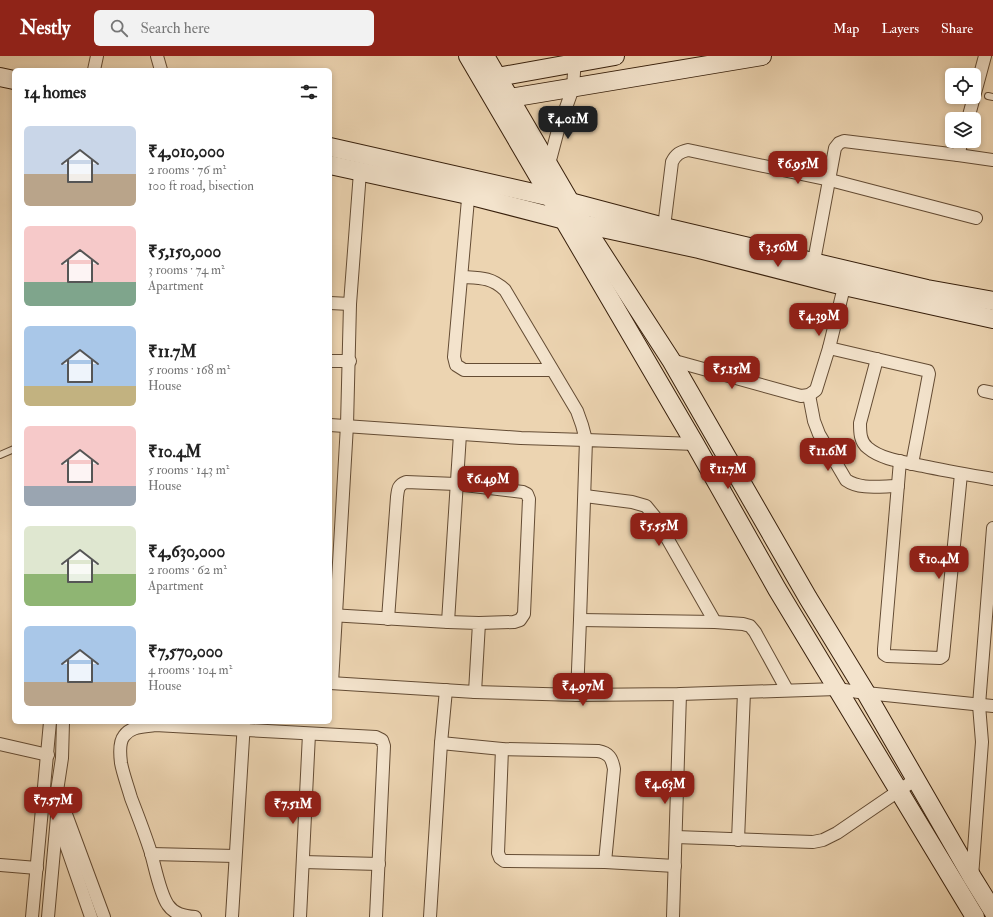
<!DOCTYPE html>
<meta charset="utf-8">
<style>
:root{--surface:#fff;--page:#f2f2f2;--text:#222;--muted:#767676;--accent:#8f2418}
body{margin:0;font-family:"IM FELL Double Pica",serif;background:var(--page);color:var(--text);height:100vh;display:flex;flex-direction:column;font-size:15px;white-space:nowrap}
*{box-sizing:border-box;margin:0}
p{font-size:13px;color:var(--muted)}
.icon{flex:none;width:22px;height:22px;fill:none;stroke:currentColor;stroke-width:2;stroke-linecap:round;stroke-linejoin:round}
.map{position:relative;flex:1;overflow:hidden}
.panel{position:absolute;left:12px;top:12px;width:320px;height:656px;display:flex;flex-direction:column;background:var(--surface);border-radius:6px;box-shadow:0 2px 6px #0003}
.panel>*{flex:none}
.fabs{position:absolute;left:945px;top:12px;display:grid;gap:8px}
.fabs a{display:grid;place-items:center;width:36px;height:36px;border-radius:6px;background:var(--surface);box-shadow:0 2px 6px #0003;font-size:20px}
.price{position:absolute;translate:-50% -34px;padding:0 9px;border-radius:8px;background:var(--accent);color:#fff;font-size:13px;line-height:26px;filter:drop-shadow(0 1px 2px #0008)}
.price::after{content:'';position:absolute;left:50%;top:24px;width:12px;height:9px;margin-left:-6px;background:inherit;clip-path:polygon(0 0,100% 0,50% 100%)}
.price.on{background:#222;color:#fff}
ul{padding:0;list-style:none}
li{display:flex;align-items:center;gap:12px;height:100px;padding:0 12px}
li span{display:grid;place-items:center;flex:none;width:112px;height:80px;border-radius:6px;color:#555}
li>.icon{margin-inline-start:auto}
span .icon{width:48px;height:48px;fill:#fffc;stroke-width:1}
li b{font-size:17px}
h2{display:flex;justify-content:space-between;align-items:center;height:48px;padding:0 12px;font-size:17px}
header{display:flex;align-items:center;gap:24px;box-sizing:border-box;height:56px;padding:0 20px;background:var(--accent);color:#fff}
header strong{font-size:19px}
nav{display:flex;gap:22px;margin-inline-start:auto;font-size:14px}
.search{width:280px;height:36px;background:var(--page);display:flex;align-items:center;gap:10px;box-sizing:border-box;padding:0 14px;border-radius:6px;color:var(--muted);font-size:15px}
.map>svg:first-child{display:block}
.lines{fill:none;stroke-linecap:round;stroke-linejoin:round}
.lane-casing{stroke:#644c34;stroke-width:8}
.street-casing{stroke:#644c34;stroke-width:14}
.secondary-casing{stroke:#371f0b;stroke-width:20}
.lane{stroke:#f3e3cc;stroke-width:6}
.street{stroke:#f3e3cc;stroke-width:12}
.secondary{stroke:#f3e3cc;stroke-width:18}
</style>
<header>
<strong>Nestly</strong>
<div class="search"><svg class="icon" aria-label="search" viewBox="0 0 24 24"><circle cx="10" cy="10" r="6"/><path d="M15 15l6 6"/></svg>Search here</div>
<nav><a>Map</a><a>Layers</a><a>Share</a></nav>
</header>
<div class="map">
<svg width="993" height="861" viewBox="0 0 993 861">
<rect width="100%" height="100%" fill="#ecd4b1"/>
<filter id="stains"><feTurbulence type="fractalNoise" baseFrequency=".005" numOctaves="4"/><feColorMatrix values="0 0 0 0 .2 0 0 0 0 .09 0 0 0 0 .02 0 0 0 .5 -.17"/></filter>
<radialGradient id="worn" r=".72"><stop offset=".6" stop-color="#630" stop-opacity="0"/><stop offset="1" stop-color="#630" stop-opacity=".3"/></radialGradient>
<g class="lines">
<g class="lane-casing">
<g id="lane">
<path d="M 988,40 L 993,41"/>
<path d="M 0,399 L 14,393"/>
</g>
</g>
<g class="street-casing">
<g id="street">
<path d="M 157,0 L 161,14"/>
<path d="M 94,14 L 97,0"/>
<path d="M 968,63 L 985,0"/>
<path d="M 958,99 L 962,85"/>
<path d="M 546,111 L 549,108 L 558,74 L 573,32 L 575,1"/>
<path d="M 469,132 L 454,301 L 456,309 L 464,314 L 551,314"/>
<path d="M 663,179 L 672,106 C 676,98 680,96 688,94 L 830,124 L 976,162"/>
<path d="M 814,205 L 835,92 L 839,87 L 844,85 L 958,99 L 993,104"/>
<path d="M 330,247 L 350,248"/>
<path d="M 829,292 L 928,315 L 929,318 L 912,408"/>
<path d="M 877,303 L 860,367 C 860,376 860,386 868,392 C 882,404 906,406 923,410 C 946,415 970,419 993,423"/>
<path d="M 671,304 L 801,340 L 809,339 L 816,334 L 829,292 L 846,223"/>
<path d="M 330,305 L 350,305"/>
<path d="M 984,335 L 993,337"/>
<path d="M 809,339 L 814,365 L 819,378 L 846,424 C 860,434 881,430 898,430"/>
<path d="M 330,369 L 521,382 L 586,384 L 582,369 L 577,355 L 505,234 C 491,221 480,222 462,221"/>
<path d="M 460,378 L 448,566 L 479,567 L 475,636"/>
<path d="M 900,405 L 884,593 L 884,598 L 887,600 L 940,602 L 943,600 L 961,418"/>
<path d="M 585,440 L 632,446 L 646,450 L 655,461 L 715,566"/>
<path d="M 330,559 L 448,566"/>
<path d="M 388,563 L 397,441 C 398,433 398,429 406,426 L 456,428 L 523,436 L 527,438 L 529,443 L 524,558 L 520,564 L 514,566 L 479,567"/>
<path d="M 580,564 L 715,566 L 743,568 L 750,570 L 755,576 L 787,634"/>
<path d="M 330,627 L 475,636 L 577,639 L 680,638 L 837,633 L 866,637 L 993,650"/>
<path d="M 332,627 L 347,369 L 350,248 L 360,116"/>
<path d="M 577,639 L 580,564 L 586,384 L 695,388"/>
<path d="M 441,687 L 502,693 L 598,695 C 609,697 612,702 614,713 L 605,806"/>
<path d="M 0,688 L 48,699"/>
<path d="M 502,693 L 498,797 L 500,802 L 504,805 L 605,806 L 675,810"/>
<path d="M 60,742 L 104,861"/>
<path d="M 58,766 L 91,861"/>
<path d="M 676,781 L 813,786 L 823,784 L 837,777 L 916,723"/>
<path d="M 738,784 L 744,636"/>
<path d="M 151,798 L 235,800"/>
<path d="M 303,806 L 379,808"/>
<path d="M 0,809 L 37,812"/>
<path d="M 972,821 L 982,686 L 979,649 L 993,472"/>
<path d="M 32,861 L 50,666"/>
<path d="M 48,861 L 57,761 L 57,735 L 62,702 L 63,666"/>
<path d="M 195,861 C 184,860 174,858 168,849 C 160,838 155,811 151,797 C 145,778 138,760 131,742 C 128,731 123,718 121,707 C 120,699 119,686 124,680 C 131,670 144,671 155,669 L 376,681 L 382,684 L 384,690 L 376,861"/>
<path d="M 232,861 L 244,666"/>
<path d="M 300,861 L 309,678"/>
<path d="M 430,861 L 441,687 L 446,634"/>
<path d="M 673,861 L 680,638"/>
</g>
</g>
<g class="secondary-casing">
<g id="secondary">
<path d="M 468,0 L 695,388 L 777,533 L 975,861"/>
<path d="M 485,0 L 583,168 L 671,304 L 808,542 L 866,637 L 972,821 L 993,855"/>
<path d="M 0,21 L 14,24"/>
<path d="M 497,21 L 615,0"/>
<path d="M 510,42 L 762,0"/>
<path d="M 330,91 L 551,141 L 664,171 L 927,233 L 993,245"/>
<path d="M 330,109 L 468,139 L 565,164 L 699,193 L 844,230 L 993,263"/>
</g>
</g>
<use href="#lane" class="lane"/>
<use href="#street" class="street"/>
<use href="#secondary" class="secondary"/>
</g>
<rect width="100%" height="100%" filter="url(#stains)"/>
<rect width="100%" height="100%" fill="url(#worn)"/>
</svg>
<div class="fabs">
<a><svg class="icon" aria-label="locate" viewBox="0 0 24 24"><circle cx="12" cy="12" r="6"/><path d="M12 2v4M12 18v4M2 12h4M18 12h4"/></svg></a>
<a><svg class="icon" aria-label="layers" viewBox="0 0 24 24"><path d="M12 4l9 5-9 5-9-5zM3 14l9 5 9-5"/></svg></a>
</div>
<b class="price on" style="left:568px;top:84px">₹4.01M</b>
<b class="price" style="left:798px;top:129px">₹6.95M</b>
<b class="price" style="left:778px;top:212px">₹3.56M</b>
<b class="price" style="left:819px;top:281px">₹4.39M</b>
<b class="price" style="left:732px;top:334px">₹5.15M</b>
<b class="price" style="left:828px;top:416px">₹11.6M</b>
<b class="price" style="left:728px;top:434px">₹11.7M</b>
<b class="price" style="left:488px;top:444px">₹6.49M</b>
<b class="price" style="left:659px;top:491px">₹5.55M</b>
<b class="price" style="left:939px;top:524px">₹10.4M</b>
<b class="price" style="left:583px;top:651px">₹4.97M</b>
<b class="price" style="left:665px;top:749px">₹4.63M</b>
<b class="price" style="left:53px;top:765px">₹7.57M</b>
<b class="price" style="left:293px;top:769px">₹7.51M</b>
<section class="panel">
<h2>14 homes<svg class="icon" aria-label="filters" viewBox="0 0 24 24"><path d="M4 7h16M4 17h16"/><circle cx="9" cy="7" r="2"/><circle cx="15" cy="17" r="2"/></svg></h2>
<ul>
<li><span style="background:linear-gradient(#c9d6e8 60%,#b9a48a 0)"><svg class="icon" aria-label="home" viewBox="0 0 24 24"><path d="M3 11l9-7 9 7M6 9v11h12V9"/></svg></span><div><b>₹4,010,000</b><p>2 rooms · 76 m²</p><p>100 ft road, bisection</p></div></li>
<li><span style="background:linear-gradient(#f6c9c9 70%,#7fa58c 0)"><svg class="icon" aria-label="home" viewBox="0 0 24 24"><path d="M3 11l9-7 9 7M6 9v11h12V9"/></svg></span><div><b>₹5,150,000</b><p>3 rooms · 74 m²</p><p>Apartment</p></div></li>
<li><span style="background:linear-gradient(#a9c7e8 75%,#c2b280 0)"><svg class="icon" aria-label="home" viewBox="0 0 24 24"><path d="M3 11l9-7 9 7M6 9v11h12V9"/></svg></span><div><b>₹11.7M</b><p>5 rooms · 168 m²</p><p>House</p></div></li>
<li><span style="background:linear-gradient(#f6c9c9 75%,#9aa5b1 0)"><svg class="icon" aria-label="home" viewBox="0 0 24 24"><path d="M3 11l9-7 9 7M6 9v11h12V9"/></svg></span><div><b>₹10.4M</b><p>5 rooms · 143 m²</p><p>House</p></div></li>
<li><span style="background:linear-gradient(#dfe7d0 60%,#8fb573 0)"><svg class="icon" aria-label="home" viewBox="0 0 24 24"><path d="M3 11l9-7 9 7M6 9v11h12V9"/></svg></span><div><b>₹4,630,000</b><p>2 rooms · 62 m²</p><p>Apartment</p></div></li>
<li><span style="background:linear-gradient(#a9c7e8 70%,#b9a48a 0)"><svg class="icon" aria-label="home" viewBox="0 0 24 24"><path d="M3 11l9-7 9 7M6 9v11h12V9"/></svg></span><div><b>₹7,570,000</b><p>4 rooms · 104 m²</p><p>House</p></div></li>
</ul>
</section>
</div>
